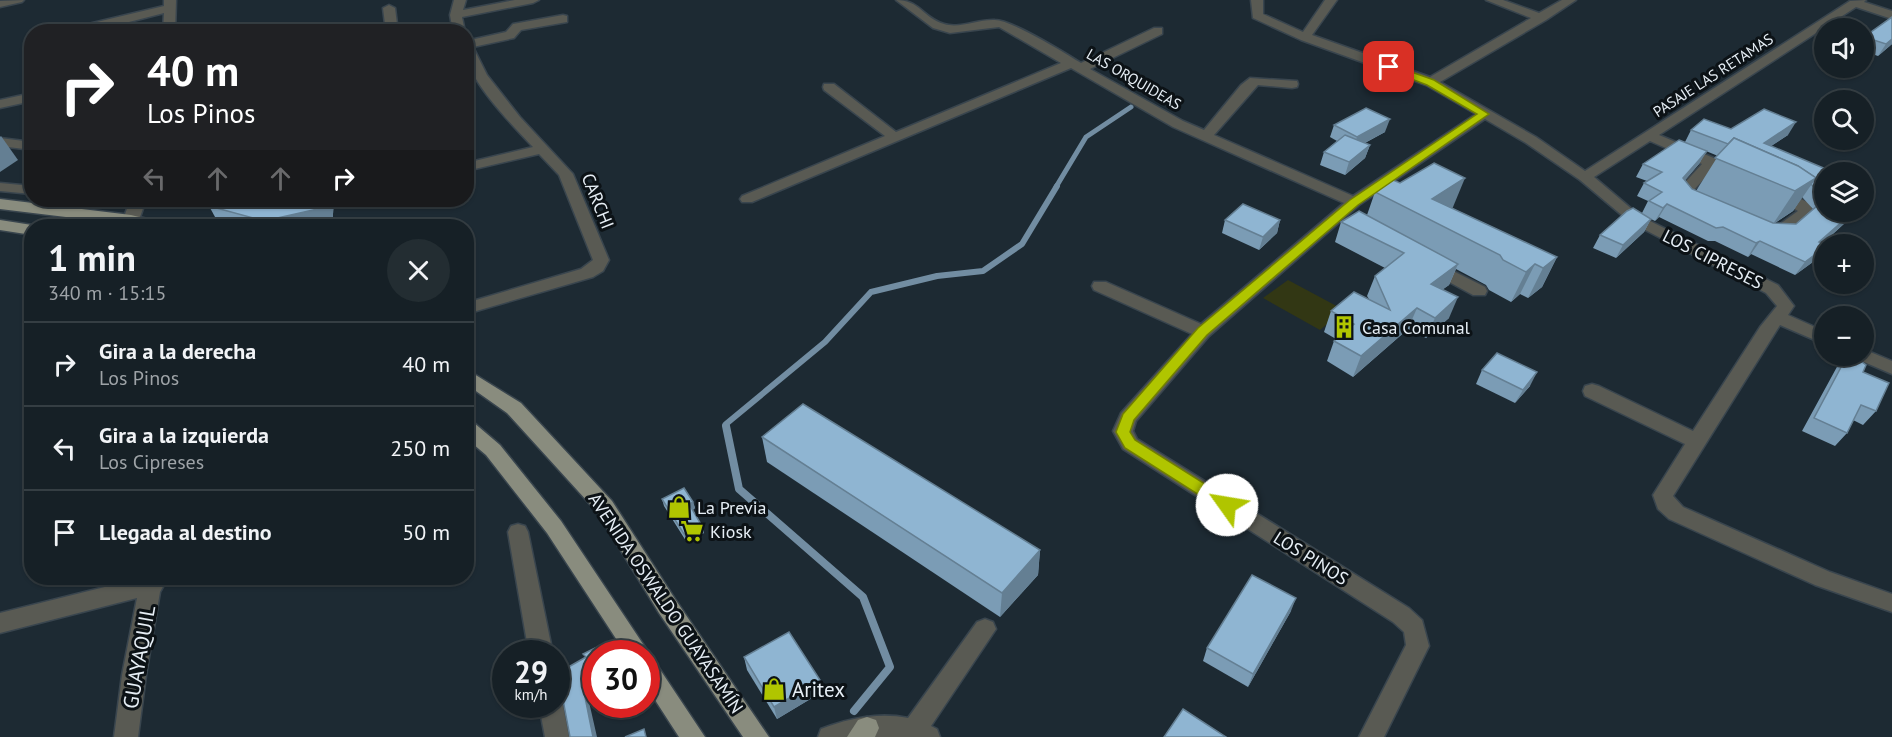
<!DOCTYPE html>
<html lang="es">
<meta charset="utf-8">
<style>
:root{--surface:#162026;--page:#232d32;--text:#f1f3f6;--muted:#9ea3a7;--line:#353e43}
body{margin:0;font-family:"PT Sans",sans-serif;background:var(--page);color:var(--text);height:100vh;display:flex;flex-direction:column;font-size:22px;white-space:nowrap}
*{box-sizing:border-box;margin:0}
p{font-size:20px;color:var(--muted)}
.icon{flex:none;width:33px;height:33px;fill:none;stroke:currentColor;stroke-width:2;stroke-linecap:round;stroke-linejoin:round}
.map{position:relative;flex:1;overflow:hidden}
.panel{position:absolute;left:24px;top:219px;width:450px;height:366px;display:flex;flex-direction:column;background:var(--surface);border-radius:24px;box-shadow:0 2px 4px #0004,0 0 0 2px var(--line)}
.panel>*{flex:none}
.top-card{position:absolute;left:24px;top:24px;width:450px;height:183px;border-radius:24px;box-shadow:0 2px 4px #0004,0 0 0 2px var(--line);background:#202124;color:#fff;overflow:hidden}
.controls{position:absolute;left:1814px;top:18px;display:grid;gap:12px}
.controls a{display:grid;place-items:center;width:60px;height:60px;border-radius:50%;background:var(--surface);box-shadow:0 2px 4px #0004,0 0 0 2px var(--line);font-size:30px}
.speed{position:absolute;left:492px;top:640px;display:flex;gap:12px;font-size:30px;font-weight:700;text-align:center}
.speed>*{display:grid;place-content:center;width:78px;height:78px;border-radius:50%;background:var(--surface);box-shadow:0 2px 4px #0004,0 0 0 2px var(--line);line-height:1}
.speed small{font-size:15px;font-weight:400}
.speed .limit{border:9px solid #d22;background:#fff;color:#111}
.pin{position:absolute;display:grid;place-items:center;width:51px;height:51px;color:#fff;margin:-26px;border-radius:12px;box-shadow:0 3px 9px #0006}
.me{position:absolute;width:66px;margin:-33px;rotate:302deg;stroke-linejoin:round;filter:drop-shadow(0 0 4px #0008)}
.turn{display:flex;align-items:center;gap:21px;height:126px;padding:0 24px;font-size:27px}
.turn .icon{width:78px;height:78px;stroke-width:2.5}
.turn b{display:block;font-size:42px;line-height:51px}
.lanes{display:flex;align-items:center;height:57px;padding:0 24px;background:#0003;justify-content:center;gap:30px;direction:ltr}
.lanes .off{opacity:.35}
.round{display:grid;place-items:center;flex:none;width:63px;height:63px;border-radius:32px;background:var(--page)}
.summary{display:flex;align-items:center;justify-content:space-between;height:102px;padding:0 24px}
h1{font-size:36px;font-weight:800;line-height:45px}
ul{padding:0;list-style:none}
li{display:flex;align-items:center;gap:18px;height:84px;padding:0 24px;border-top:2px solid var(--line)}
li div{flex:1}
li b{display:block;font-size:22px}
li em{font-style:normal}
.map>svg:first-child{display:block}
.green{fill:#323714}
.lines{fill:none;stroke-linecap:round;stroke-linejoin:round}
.stream-far2{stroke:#728da2;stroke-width:5}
.stream-far1{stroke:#728da2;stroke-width:6}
.stream{stroke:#728da2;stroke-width:8}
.minor-casing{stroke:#39454e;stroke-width:3}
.major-casing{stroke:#39454e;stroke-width:3}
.minor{fill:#595a53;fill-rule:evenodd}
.major{fill:#898c7e;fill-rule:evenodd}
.wall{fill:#7b9cb5;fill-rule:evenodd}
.shaded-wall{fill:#647f93}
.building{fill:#8fb5d2;stroke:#647f93;stroke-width:1.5}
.route{fill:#b0c500;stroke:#728000;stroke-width:1.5}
.labels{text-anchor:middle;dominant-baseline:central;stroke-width:6;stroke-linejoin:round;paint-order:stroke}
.far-street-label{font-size:15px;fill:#e6eef5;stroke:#0c1216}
.street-label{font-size:18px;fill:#e6eef5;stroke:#0c1216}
.poi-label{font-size:18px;fill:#e6eef5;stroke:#0c1216;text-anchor:start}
.near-street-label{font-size:21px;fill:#e6eef5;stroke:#0c1216}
.near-poi-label{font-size:21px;fill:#e6eef5;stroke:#0c1216;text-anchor:start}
</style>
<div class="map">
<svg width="1892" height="737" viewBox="0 0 1892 737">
<rect width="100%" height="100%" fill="#1d2a33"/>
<polygon class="green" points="1288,280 1344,310 1320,330 1263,298"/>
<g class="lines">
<polyline class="stream-far2" points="1056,187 1086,137 1131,107"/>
<polyline class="stream-far1" points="727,428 726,424 825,342 871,292 937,276 983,271 1022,244 1057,186"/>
<polyline class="stream" points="726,426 739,489 863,597 890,667 854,711"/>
<g class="minor-casing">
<g id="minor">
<polygon points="24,0 22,2 0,7 0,1"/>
<polygon points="164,0 176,0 175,32 163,32 164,13 90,32 80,32 78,29 80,26 164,6"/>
<polygon points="454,0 466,0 463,10 515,0 539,0 533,3 462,17 465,32 453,32 450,15"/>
<path d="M896,0C920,0 923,18 944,24C960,29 978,19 995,20C1011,20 1065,53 1081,63L1154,28H1162V34L1090,69L1183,121L1204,130L1241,85L1250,78L1297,81L1298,84L1297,87L1292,88L1258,85L1214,135L1353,196L1476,114L1426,85L1301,40L1253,18L1251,0H1263V14L1303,32L1325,0H1337L1312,35L1430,77L1531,18L1486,0H1503L1539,13L1562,0H1576L1546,20L1440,82L1536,137L1585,171L1850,1L1866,0L1864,2L1892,11V19L1856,7L1659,135L1716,159L1742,173L1735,177L1713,169L1692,192L1705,200L1702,203H1692L1678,194L1680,188L1702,164L1650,141L1594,177L1640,216L1778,285L1794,306L1788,315L1824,331V344L1780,325L1673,496L1683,507L1830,572L1892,594V612L1815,585L1669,519L1658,509L1653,495L1685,444L1585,396L1583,391L1585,386L1592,384L1599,386L1693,431L1760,327L1777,306L1766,293L1630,222L1580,180L1526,143L1485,119L1359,205L1209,336L1136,421L1133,431L1137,439L1409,608L1422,620L1429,646L1384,737H1359L1406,645L1404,632L1393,622L1123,449L1113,431L1121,413L1192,334L1094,290L1092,286L1094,282H1106L1201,324L1344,203L1173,127L1071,68L752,202H742L740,199L742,196L885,136L824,90L823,87L824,84H834L896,132L1061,63L999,27L950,33L933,28Z"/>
<polygon points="389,5 395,8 398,32 386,32 383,8"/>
<path d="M563,15L567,16V22L521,30L514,38L473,47L487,75L520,117L573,174L609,260L603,271L593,277L466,314V303L581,269L593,260L559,175L539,154L466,171V163L533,147C513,126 475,87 467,60C465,55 466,47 466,41L506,32L513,24Z"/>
<polygon points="32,93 32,101 0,108 0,100"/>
<polygon points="0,138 32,142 32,150 0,146"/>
<polygon points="0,183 32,186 32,194 0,191"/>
<polygon points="1777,187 1809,203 1814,212 1785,235 1765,234 1762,231 1765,228 1776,227 1798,211 1772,194 1770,191 1772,188"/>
<polygon points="130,200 146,200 139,220 139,226 124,226 123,220"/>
<polygon points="1433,261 1485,287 1487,291 1485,295 1473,295 1427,270 1425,266"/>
<polygon points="1863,349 1892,361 1892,374 1857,359 1854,356 1863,356"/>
<polygon points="518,524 525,526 528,532 553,654 529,654 508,532 511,526"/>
<polygon points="141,578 163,578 164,585 160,592 146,675 138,737 114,737 122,675 137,598 0,633 0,613"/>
<path d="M985,619L993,622L996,629L931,726L937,729L940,737H818L821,729C848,718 880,712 908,718L977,622Z"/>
<polygon points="556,696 563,705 569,737 545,737 539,705 556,705"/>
</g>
</g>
<g class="major-casing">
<g id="major">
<polygon points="0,199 131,215 164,223 167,226 140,226 0,209"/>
<polygon points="0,220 32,225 37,226 32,226 32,235 0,230"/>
<polygon points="466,369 521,403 612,501 675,599 769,737 743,737 659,613 598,513 507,413 466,384"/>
<polygon points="466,420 473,422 500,445 561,521 705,737 679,737 646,686 646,654 626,654 547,533 486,455 466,438"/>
<polygon points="867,717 876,720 879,728 875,737 847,737 858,720"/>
</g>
</g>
<use href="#minor" class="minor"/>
<use href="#major" class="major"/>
</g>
<g class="wall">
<polygon points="1864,37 1892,44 1878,56 1863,51"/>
<polygon points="1334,125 1385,132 1365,143 1370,145 1365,158 1345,175 1320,165 1324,152 1337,141 1330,137"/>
<path d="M1731,129L1788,135L1771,146L1824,172V212H1857L1822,244L1817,259L1795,275L1751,254L1748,257L1715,241H1708L1659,217L1655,221L1651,219L1644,232L1616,258L1593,248L1600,235L1642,213L1648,201L1637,196L1644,183L1647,181L1636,177L1643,164L1685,142L1691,130ZM1706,151L1718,156L1696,191L1692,189L1685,180L1699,164ZM1802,197L1813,209L1796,224L1775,223L1793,211Z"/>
<polygon points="1375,192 1453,207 1452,208 1557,257 1542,287 1528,298 1520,294 1511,302 1489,290 1486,285 1456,269 1449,285 1443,289 1449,318 1426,338 1408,329 1353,377 1327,361 1334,341 1336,339 1324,332 1331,311 1369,299 1367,296 1375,276 1385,268 1335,242 1341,222 1367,215"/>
<polygon points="334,201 332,226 220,226 209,206"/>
<polygon points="1225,220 1280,220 1277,233 1259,250 1222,233"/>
<polygon points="1845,356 1854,356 1863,372 1876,411 1863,425 1853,420 1847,433 1835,446 1802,431 1838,365"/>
<polygon points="1482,370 1530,386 1515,403 1476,384"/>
<polygon points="762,437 1040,550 1038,575 1000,617 767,462"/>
<polygon points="662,499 693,502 695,508 693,510 702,526 704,533 686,541 664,506"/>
<polygon points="1291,611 1248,687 1203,661 1207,648"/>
<polygon points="744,657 822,692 777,719 747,670"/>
</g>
<g class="shaded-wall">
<polygon points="1892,39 1892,44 1878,56 1886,44"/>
<polygon points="1390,119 1385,132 1353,149 1357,137"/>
<polygon points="1796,122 1788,135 1756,156 1764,143"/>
<polygon points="1,136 18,160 0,172 0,137"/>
<polygon points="1370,145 1365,158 1345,175 1349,162"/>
<polygon points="1707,151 1699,164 1676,191 1683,178"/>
<polygon points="1465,178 1453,207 1432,221 1432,199"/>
<polygon points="1816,178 1793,211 1773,224 1795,191"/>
<polygon points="323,200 333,200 334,201 332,226 267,226 264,221"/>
<polygon points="1667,204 1659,217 1655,221 1663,208"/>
<polygon points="1853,212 1857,212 1809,255 1819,242"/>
<polygon points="1651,219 1644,232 1616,258 1623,245"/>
<polygon points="1280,220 1277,233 1259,250 1263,237"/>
<polygon points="1760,241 1751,254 1748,257 1756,243"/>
<polygon points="1824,248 1824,250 1817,259 1795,275 1805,262"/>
<polygon points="1557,257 1542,287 1528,298 1543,268"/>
<polygon points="1458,264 1449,285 1423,304 1431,284"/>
<polygon points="1535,264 1520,294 1511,302 1526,272"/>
<polygon points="1458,297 1449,318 1426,338 1435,318"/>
<polygon points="1417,308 1408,329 1353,377 1361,356"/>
<polygon points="1537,372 1530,386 1515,403 1523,390"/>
<polygon points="693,502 695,508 691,510 689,504"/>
<polygon points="702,526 704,533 686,541 684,534"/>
<polygon points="1040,550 1038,575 1000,617 1002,593"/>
<polygon points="1296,598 1291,611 1248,687 1253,674"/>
<polygon points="596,672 596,687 587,693 597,737 593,737 582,682"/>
<polygon points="820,680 822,692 777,719 774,707"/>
</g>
<g class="building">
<polygon points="1892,17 1892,39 1886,44 1864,37"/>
<polygon points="1366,108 1390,119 1357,137 1334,125"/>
<polygon points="1764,109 1796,122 1764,143 1833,172 1824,172 1824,198 1811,184 1816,178 1798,166 1734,138 1728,144 1691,130 1704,119 1731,129"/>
<polygon points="1345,135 1370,145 1349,162 1324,152"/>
<polygon points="1734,138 1798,166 1816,178 1795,191 1715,158"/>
<polygon points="1679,140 1707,151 1683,178 1692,189 1773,223 1796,224 1824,200 1824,212 1853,212 1819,242 1824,244 1824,248 1805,262 1760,241 1756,243 1723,227 1716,228 1667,204 1663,208 1649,201 1662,192 1644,183 1662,172 1643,164"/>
<polygon points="1434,163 1465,178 1432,199 1557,257 1543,268 1535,264 1526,272 1503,260 1500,255 1375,192 1393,180 1400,183"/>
<polygon points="1863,185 1870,188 1863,194 1869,196 1863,202"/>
<polygon points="241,200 323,200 322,208 264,221 209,206"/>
<polygon points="1243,204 1280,220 1263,237 1225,220"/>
<polygon points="1633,208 1651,219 1623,245 1600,235 1627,211"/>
<polygon points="1359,211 1458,264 1431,284 1458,297 1435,318 1417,308 1361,356 1334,341 1354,324 1331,311 1354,292 1390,310 1375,276 1404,253 1341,222"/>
<polygon points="1497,353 1537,372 1523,390 1482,370"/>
<polygon points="1847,356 1854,356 1866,365 1863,372 1889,383 1876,411 1861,405 1847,433 1814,418"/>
<polygon points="803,404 1040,550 1002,593 762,437"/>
<polygon points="684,488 693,502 689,504 702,526 684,534 662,499"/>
<polygon points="1252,575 1296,598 1253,674 1207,648"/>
<polygon points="789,632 820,680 774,707 744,657"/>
<polygon points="601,645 604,654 596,654 596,672 582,682 593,737 570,737 558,673 586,657 583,654"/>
<polygon points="1183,709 1226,737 1164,737"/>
<polygon points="644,729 646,737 625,737"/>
</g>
<polygon class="route" points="1389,64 1434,80 1489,114 1358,205 1207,335 1134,420 1130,432 1135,440 1232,501 1234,505 1232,509 1221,509 1125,448 1116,432 1123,414 1198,328 1350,200 1477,114 1427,85 1385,69 1384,67"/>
<defs>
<g id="building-bare" transform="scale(1.8)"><path d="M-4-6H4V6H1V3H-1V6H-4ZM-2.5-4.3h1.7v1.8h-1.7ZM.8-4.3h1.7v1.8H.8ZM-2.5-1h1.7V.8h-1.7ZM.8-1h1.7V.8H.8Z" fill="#b0c500" stroke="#0c1216" stroke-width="2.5" paint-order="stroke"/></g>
<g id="shop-bare" transform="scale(1.8)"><path d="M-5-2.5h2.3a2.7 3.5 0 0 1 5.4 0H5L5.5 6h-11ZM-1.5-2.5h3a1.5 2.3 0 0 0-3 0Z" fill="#b0c500" stroke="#0c1216" stroke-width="2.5" paint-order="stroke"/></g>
<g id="supermarket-bare" transform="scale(1.8)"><path d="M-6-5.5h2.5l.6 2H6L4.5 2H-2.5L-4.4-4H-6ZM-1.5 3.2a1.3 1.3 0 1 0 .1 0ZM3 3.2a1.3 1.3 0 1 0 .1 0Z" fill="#b0c500" stroke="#0c1216" stroke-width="2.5" paint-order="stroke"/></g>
</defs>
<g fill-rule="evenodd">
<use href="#building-bare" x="1344" y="327"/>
<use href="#shop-bare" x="679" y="507"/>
<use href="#supermarket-bare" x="692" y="531"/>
<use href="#shop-bare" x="774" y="689"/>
</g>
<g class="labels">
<g class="far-street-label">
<text transform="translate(1713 75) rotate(-33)">PASAJE LAS RETAMAS</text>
<text transform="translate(1134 79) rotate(30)">LAS ORQUIDEAS</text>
</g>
<g class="street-label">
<text transform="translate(598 201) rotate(68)">CARCHI</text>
<text transform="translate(1713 259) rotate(27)">LOS CIPRESES</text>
<text transform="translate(1311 558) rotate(32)">LOS PINOS</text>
<text transform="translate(666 603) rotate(56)">AVENIDA OSWALDO GUAYASAMÍN</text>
</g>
<g class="poi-label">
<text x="1362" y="327">Casa Comunal</text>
<text x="697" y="507">La Previa</text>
<text x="710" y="531">Kiosk</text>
</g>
<g class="near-street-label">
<text transform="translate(139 657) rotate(-80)">GUAYAQUIL</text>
</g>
<g class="near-poi-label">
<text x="792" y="689">Aritex</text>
</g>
</g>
</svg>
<div class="controls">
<a><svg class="icon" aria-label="sound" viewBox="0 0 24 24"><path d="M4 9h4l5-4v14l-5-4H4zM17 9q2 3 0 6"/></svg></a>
<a><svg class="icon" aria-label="search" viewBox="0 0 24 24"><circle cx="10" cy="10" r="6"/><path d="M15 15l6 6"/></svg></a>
<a><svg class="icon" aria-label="layers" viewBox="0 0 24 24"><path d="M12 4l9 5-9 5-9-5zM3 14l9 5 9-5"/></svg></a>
<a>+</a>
<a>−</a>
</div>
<div class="speed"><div>29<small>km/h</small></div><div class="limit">30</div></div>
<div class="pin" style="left:1389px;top:67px;background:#d93025"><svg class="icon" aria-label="arrive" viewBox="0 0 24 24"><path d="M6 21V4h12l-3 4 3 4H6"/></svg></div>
<svg class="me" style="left:1227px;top:505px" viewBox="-20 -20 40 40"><circle r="19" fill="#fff"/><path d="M0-13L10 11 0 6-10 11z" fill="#b0c500"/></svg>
<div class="top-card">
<div class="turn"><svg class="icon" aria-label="right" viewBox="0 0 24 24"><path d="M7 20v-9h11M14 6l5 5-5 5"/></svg><div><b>40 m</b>Los Pinos</div></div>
<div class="lanes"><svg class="icon off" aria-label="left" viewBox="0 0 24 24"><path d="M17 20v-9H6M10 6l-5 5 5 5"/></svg><svg class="icon off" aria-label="ahead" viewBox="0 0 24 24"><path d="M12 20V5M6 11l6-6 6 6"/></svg><svg class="icon off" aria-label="ahead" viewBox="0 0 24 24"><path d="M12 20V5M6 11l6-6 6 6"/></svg><svg class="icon" aria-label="right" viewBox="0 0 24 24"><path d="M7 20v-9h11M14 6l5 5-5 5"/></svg></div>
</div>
<section class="panel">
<div class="summary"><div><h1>1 min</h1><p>340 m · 15:15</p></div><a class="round"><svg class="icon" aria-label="close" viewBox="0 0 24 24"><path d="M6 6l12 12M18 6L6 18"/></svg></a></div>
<ul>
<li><svg class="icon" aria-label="right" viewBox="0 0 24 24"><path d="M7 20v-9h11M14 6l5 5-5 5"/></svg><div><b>Gira a la derecha</b><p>Los Pinos</p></div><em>40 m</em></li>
<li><svg class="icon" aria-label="left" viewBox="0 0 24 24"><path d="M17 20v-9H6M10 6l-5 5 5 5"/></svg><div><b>Gira a la izquierda</b><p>Los Cipreses</p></div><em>250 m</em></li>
<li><svg class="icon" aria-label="arrive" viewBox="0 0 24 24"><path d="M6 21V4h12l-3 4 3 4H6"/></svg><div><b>Llegada al destino</b></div><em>50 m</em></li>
</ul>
</section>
</div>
